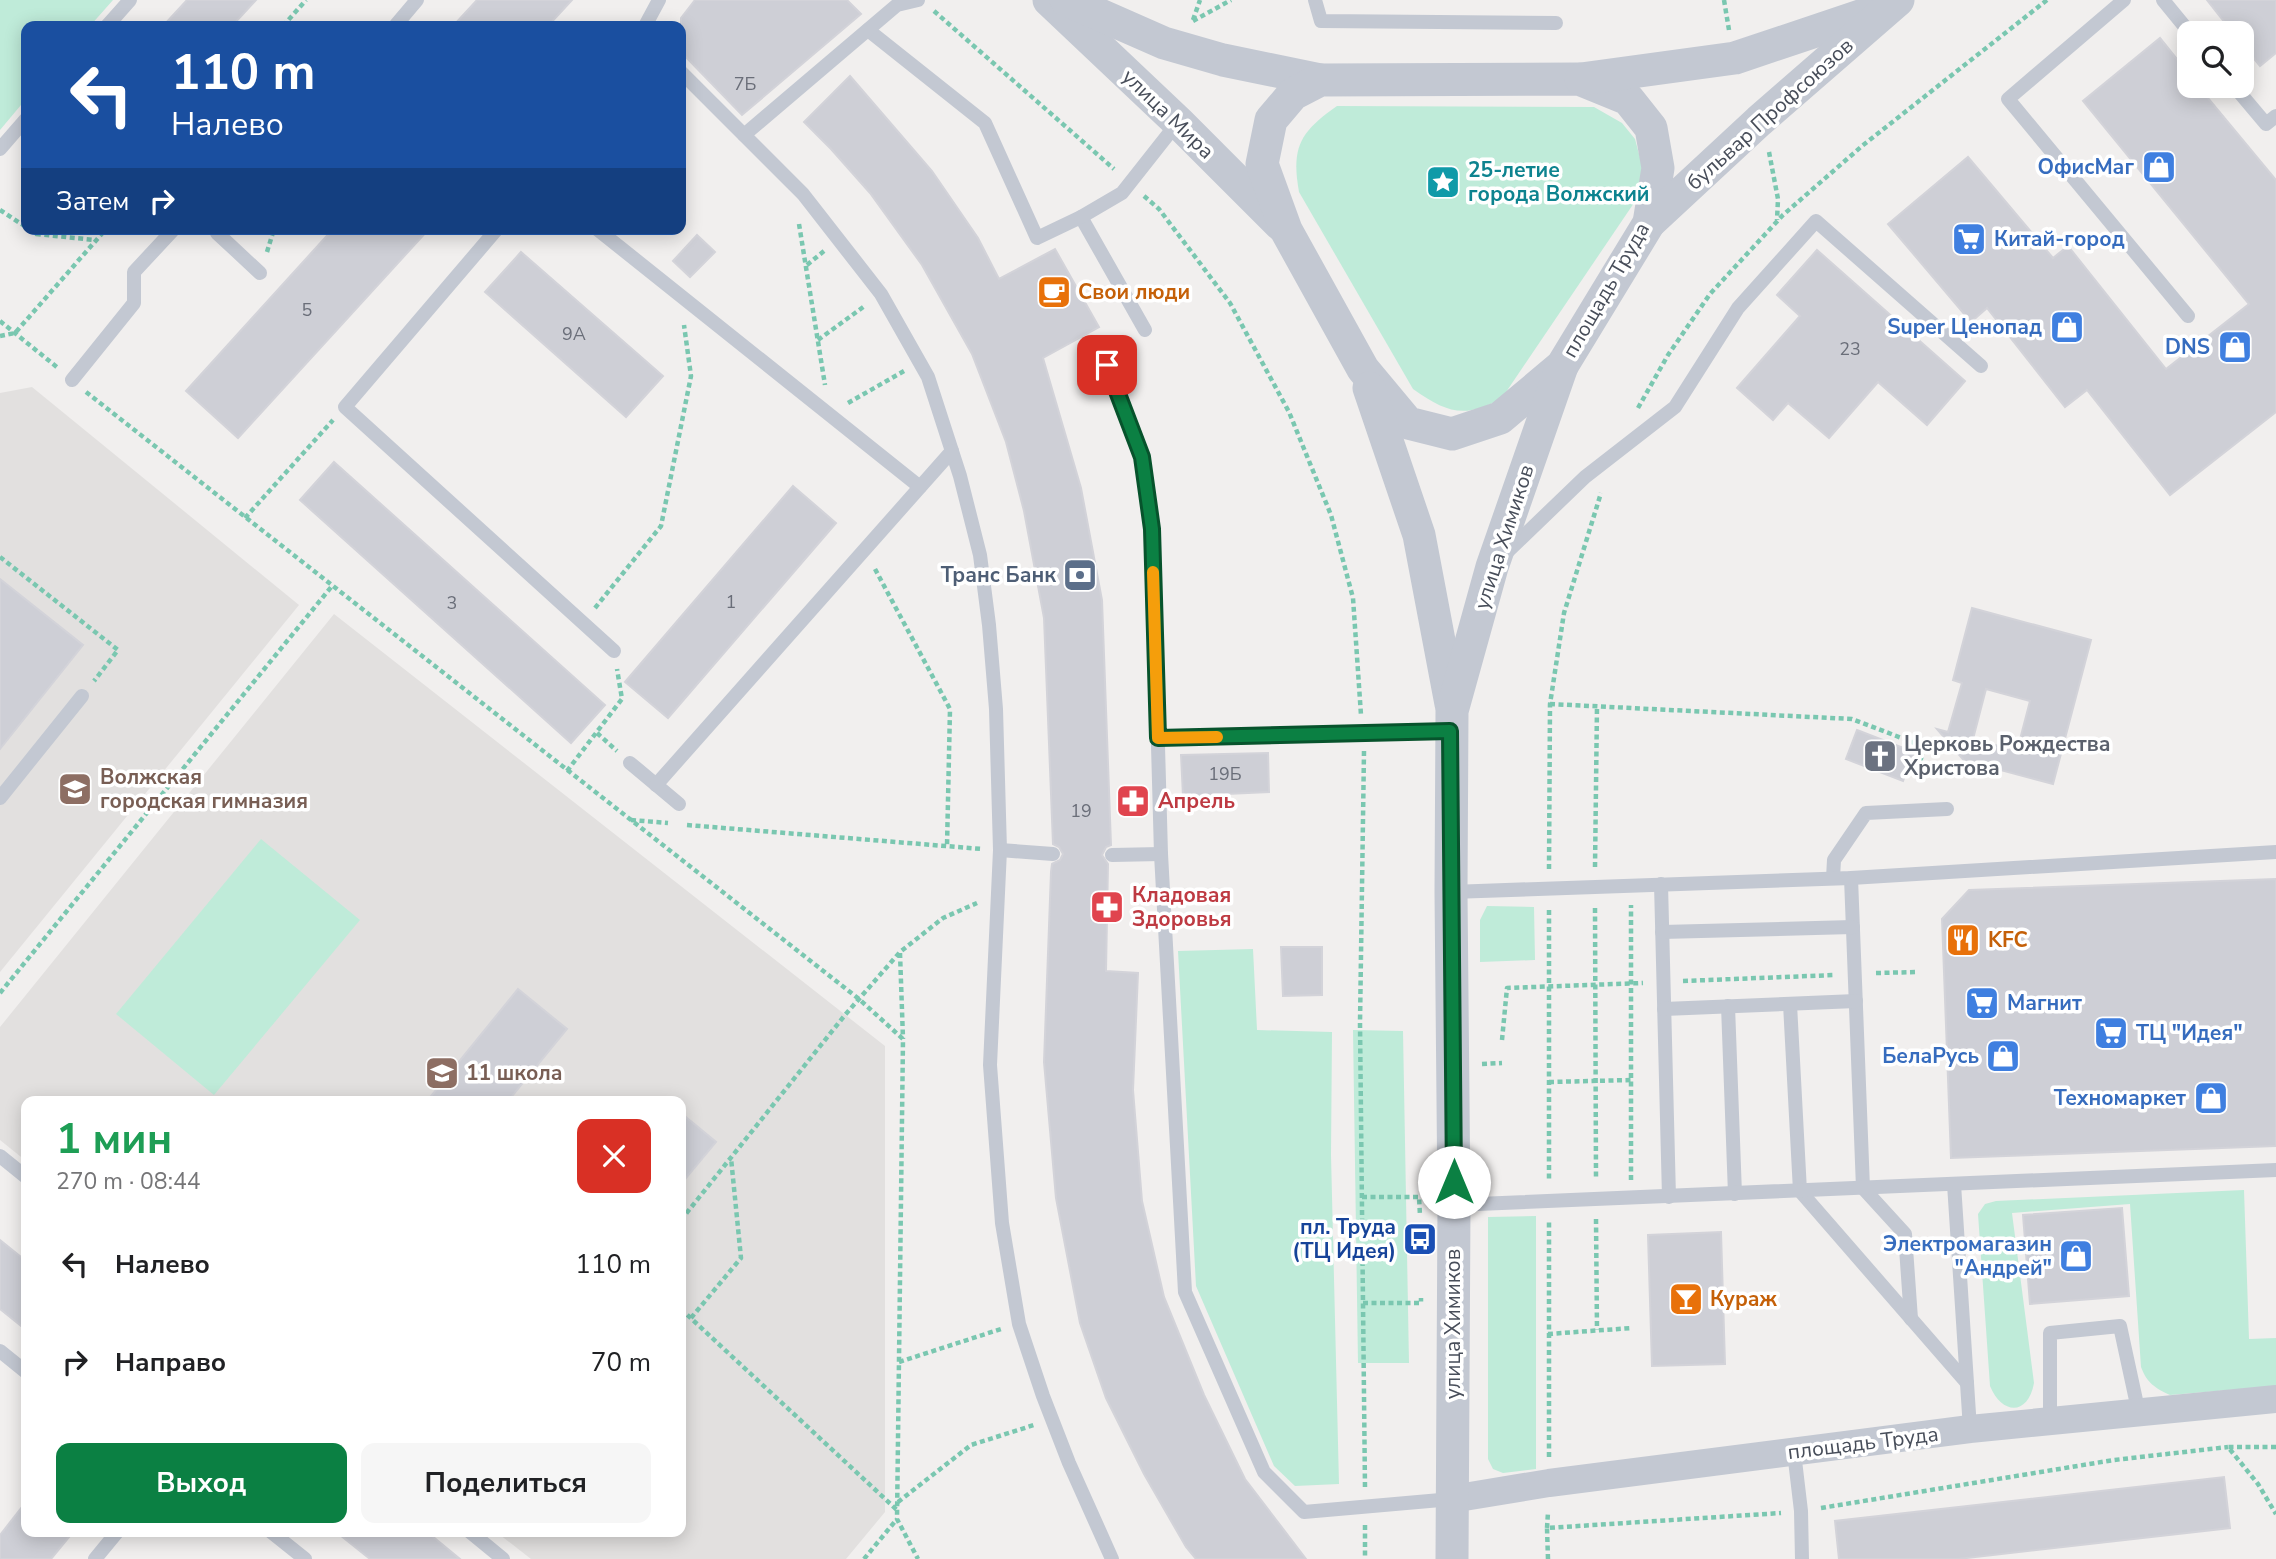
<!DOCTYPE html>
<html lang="ru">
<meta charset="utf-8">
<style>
:root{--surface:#fff;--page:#f6f6f6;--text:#202124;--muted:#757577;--accent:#0b8043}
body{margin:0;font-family:"Nunito Sans",sans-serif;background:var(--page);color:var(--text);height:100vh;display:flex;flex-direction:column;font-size:26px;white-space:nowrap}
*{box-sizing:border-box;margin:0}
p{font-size:23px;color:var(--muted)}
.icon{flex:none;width:38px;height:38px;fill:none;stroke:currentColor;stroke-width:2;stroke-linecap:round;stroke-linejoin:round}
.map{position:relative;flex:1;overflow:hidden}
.sheet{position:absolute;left:21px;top:1096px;width:665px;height:441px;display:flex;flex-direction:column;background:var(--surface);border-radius:14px;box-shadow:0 4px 18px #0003}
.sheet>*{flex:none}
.hud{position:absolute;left:21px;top:21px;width:665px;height:214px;border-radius:14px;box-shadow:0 4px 18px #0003;background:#1a4fa0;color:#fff;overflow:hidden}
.buttons{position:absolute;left:2177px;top:21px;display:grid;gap:14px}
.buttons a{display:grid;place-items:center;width:77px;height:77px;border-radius:14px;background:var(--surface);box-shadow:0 4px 18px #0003;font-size:35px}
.pin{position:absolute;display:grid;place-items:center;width:60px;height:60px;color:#fff;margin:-30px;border-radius:14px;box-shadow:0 4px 10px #0006}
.me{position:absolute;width:77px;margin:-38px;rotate:0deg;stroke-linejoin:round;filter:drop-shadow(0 0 5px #0008)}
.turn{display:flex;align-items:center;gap:24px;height:147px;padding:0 35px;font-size:32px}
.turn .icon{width:91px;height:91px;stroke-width:2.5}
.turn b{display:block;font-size:49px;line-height:60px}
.then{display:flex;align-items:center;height:66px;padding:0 35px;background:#0003;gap:14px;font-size:26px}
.round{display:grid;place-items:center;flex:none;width:74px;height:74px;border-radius:14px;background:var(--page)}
.summary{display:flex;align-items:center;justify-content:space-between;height:119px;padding:0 35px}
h1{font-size:42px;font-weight:700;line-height:52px;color:#1e9e55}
.cta{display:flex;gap:14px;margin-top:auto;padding:14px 35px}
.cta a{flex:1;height:80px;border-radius:14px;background:var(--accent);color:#fff;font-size:28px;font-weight:700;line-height:80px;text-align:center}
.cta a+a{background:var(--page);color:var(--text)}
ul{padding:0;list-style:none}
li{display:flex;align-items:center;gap:21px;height:98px;padding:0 35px}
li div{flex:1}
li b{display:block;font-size:26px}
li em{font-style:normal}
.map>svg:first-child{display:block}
.education{fill:#e2e0df}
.green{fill:#bfebd9}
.building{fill:#cecfd6;stroke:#d3d3d9;stroke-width:2;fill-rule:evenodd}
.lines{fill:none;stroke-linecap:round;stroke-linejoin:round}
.path{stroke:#7ac7b0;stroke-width:4.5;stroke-dasharray:5 3.5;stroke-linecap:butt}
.service{stroke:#c3c8d2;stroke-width:14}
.minor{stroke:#c3c8d2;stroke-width:28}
.tertiary{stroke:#c3c8d2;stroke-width:33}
.route-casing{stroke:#07532c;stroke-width:18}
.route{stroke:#0b8043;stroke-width:12}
.slow{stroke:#f59e0b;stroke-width:12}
.labels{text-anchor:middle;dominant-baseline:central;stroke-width:7;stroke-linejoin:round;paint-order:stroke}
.number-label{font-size:18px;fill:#6a6e79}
.street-label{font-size:21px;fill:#484e5a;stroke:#fff}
.shop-label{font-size:21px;font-weight:bold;fill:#366cbe;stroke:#fff;text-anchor:end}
.culture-label{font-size:21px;font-weight:bold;fill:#0d838f;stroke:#fff;text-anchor:start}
.food-label{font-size:21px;font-weight:bold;fill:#c56008;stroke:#fff;text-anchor:start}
.service-label{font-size:21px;font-weight:bold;fill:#4e5e75;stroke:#fff;text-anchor:end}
.worship-label{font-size:21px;font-weight:bold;fill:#5b616d;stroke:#fff;text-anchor:start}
.education-label{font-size:21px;font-weight:bold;fill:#785e54;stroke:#fff;text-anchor:start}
.health-label{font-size:21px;font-weight:bold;fill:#be3a42;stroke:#fff;text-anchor:start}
.transit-label{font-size:21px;font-weight:bold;fill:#164399;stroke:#fff;text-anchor:end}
</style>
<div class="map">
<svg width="2276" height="1559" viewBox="0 0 2276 1559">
<rect width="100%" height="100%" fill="#f1efee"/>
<g class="education">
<polygon points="32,387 299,605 0,972 0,393"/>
<polygon points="334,614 885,1046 885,1512 846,1559 531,1559 495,1531 681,1531 681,1101 26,1101 26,1161 0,1140 0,1027"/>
</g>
<g class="green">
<polygon points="0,0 113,0 90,26 26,26 26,99 0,130"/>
<path d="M1337,106L1594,107L1622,123L1635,139L1643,169L1636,200L1502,398C1465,419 1447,413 1413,389L1299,192C1291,147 1300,132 1337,106Z"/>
<polygon points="261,839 360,920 214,1095 116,1014"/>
<polygon points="1487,906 1534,907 1535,960 1480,962 1480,920"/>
<polygon points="1253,949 1257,1030 1332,1032 1331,1155 1339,1484 1295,1486 1274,1466 1196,1286 1178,951"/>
<polygon points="1353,1030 1403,1031 1409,1363 1358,1363"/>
<path d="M2244,1190L2249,1339L2276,1338V1386L2170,1395C2155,1388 2147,1383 2141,1367L2130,1204L2012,1213L2034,1383C2028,1416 2002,1415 1990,1386L1978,1214L1985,1204L1996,1201Z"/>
<polygon points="1536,1216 1536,1469 1503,1473 1493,1469 1488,1459 1488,1217"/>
</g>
<g class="building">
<polygon points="187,0 256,0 232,26 163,26"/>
<polygon points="477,0 572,0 548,26 453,26"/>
<polygon points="695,0 847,0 861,14 742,115 681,52 681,18"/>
<polygon points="2207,0 2276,0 2276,53 2260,66 2242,44 2242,33 2233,33"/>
<polygon points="2160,38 2189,74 2189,86 2198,86 2276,180 2276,412 2170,495 2087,390 2065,407 1987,308 1971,322 1888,224 1968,157 2053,258 2068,246 2166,369 2249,304 2083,101"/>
<polygon points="850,76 932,171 978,238 999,279 1055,249 1099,327 1043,358 1081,488 1102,600 1111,845 1106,847 1102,855 1108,864 1106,971 1138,973 1133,1090 1142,1201 1164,1297 1204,1395 1245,1479 1306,1559 1196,1559 1186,1547 1144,1474 1106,1398 1080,1323 1056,1198 1044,1062 1051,872 1052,864 1060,860 1063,854 1059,847 1053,844 1044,618 1024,511 1006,442 972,354 922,265 870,193 831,149 804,122"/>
<polygon points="333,229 429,229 238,438 186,391"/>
<polygon points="697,235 715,252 690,277 673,261"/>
<polygon points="1817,250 1965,381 1927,425 1878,382 1829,438 1788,403 1773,420 1737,388 1800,316 1777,295"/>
<polygon points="521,252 663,376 626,417 485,292"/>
<polygon points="334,462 605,705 571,743 300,500"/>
<polygon points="793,486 836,523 668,718 625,682"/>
<polygon points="0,579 83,645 0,749"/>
<path d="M1972,608L2091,640L2053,784L1967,761V764L1937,729L1948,732L1962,683L1953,680ZM1986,689L2030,701L2017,751L1973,739Z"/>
<polygon points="1857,730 1914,752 1903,781 1846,759"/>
<polygon points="1268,753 1269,792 1183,796 1181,755"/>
<polygon points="2276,879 2276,1146 1951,1158 1942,919 1969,890"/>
<polygon points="1281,947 1322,947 1322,995 1283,996"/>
<polygon points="518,989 567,1029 508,1101 427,1101"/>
<polygon points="681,1113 716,1142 681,1184"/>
<polygon points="2122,1208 2129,1296 2030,1304 2023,1215"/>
<polygon points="1721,1232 1725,1364 1652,1366 1648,1235"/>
<polygon points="0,1240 26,1261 26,1330 0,1309"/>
<polygon points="2224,1477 2230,1528 1958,1559 1839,1559 1835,1521"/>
<polygon points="26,1502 26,1531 74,1531 51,1559 0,1559 0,1535"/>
<polygon points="335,1531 426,1531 460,1559 370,1559"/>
</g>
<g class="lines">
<g class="path">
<polyline points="1724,0 1729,30"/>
<polyline points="934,11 1114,169"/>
<polyline points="1193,20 1200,0"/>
<polyline points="1193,21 1231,0"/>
<polyline points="283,26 306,0"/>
<polyline points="1769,152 1778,199 1777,220"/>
<polyline points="1144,196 1159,209 1230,303 1289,412 1331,515 1353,598 1361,715"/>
<polyline points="0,210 26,227"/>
<polyline points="799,224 825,385"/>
<polyline points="29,229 36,234 95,240"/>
<polyline points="267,252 274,229"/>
<polyline points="807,265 824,251"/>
<polyline points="0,321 58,368"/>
<polyline points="0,336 15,333 106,229"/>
<polyline points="818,340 866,305"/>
<polyline points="86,392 859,999 903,1039 897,1519 918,1559"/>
<polyline points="848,403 904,371"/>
<polyline points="1638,408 1668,355 1710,294 1783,215 1862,146 2047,0"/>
<polyline points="245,518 333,420"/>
<polyline points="0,557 118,650 94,681"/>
<polyline points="875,569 950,709 947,846"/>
<polyline points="595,608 661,526 691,376 684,325"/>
<polyline points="1550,704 1852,719 1925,747 1917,770 1909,767"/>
<polyline points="597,733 617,751"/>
<polyline points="1364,751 1360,1023 1365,1488"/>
<polyline points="567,771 622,699 617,669"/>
<polyline points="631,820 668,823"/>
<polyline points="687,825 982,849"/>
<polyline points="1595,867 1597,706"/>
<polyline points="1549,869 1550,704 1564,613 1601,493"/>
<polyline points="1595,908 1596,1179"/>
<polyline points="1549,910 1549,1181"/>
<polyline points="900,953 903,1039"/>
<polyline points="1876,973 1917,972"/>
<polyline points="1683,981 1835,975"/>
<polyline points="0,993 332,586"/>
<polyline points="1502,1040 1507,988 1643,983"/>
<polyline points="1482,1064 1502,1063"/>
<polyline points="1549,1082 1631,1080"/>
<polyline points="1631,1180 1631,905"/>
<polyline points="1362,1197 1419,1197 1420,1216"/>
<polyline points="1596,1219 1597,1330"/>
<polyline points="681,1220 845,1015 900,952 943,918 977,903"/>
<polyline points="1363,1303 1421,1303 1421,1298"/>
<polyline points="681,1309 897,1510"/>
<polyline points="691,1318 741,1258 731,1158"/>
<polyline points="1548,1334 1632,1328"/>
<polyline points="899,1362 1001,1329"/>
<polyline points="2276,1447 2228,1447 2258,1484 2276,1514"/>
<polyline points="1549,1457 1549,1221"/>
<polyline points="898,1502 971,1445 1034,1425"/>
<polyline points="1821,1508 2114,1460 2228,1447"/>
<polyline points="1365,1525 1365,1559"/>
<polyline points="1547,1528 1548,1512"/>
<polyline points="864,1559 897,1519"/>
<polyline points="1548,1559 1547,1528 1781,1513"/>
</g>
<g class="service">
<polyline points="1315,0 1321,21 1556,23"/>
<polyline points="2124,0 2008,99 2188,316"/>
<polyline points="2163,0 2190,33"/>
<polyline points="107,26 130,0"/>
<polyline points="395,26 417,0"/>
<polyline points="645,26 659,0"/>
<polyline points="868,30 985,123 1037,238 1081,217 1145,330"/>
<polyline points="681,72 803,194 881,294 928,377 960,476 980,555 989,625 996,709 1000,850 990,1065 1002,1223 1019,1324 1043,1396 1069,1463 1112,1559"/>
<polyline points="2234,86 2266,124 2276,116"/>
<polyline points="744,135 897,5 918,0"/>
<polyline points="0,149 26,119"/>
<polyline points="1081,217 1122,193 1178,122"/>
<polyline points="497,229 345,407 614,651"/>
<polyline points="597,229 920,487"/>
<polyline points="217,233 260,273"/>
<polyline points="1098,342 1142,457 1152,529 1161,854 1185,1292 1264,1472 1304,1512 1452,1499"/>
<polyline points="72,380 134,303 134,272 174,229"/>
<polyline points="1505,554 1585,477 1675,407 1738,308 1816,221 1981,366"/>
<polyline points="1158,738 1450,731"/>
<polyline points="630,763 679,804"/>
<polyline points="656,785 952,451"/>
<polyline points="0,798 82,696"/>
<polyline points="1000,850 1053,854"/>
<polyline points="1112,855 1161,854"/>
<polyline points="1833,878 1834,860 1866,813 1947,809"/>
<polyline points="1851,878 1863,1188 1905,1234 1911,1319"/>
<polyline points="1661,884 1669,1197"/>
<polyline points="1451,892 1851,878 2276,852"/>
<polyline points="1662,932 1853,927"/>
<polyline points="1790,1004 1800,1191 1967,1383"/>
<polyline points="1728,1006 1735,1194"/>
<polyline points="1664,1009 1856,1001"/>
<polyline points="0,1156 26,1177"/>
<polyline points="1954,1184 1970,1429"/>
<polyline points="1454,1205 2276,1170"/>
<polyline points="0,1351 26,1372"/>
<polyline points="2050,1422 2050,1333 2120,1326 2139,1414"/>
<polyline points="1794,1452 1801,1511 1802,1559"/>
<polyline points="270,1531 305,1559"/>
<polyline points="469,1531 503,1559"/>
<polyline points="95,1559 118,1531"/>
</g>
<polyline class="minor" points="1452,1499 1549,1483 1970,1429 2276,1399"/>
<g class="tertiary">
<polyline points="1049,0 1178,122 1280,224"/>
<polyline points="1066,0 1164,43 1223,60 1320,80"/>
<polygon points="1579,79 1628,99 1651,128 1658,168 1649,223 1562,366 1500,418 1452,434 1408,423 1363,369 1286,230 1262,164 1271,120 1293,94 1320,80"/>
<polyline points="1581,79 1735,58 1875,11"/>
<polyline points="1649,223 1759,121 1898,0"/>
<polyline points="1369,388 1419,535 1451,704"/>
<polyline points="1452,1559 1454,1205 1451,892 1452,711 1492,567 1562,366"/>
</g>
</g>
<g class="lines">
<g class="route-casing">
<polyline id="route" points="1107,365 1142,457 1152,529 1158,738 1450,731 1454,1182"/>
</g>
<use href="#route" class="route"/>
<polyline class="slow" points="1153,572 1158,738 1217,737"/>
</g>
<defs>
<g id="shop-square" transform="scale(1.75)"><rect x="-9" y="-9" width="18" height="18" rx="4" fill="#3f7fe0" stroke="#fff"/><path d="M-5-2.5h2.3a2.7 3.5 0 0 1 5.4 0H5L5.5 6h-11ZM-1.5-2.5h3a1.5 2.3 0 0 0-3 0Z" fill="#fff"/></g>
<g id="sight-square" transform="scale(1.75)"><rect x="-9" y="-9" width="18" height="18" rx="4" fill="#0f9aa8" stroke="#fff"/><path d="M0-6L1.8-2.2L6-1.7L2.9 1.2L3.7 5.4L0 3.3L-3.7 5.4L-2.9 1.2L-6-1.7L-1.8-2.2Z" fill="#fff"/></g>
<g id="supermarket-square" transform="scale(1.75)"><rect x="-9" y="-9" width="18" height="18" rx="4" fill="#3f7fe0" stroke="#fff"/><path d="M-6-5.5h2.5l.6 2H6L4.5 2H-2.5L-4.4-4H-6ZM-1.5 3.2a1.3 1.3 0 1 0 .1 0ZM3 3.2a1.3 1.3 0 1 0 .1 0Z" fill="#fff"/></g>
<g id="cafe-square" transform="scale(1.75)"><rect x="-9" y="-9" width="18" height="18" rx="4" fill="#e8710a" stroke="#fff"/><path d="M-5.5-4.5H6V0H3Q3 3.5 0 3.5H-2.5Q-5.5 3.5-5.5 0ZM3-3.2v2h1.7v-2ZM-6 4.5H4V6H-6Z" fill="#fff"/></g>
<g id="bank-square" transform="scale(1.75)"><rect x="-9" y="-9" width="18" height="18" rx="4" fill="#5c6f8a" stroke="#fff"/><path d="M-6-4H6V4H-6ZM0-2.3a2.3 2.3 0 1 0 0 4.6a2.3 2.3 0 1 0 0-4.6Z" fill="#fff"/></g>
<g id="church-square" transform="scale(1.75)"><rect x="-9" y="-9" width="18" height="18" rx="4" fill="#6b7280" stroke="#fff"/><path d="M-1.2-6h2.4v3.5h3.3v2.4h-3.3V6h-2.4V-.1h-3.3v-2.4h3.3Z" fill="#fff"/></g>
<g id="school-square" transform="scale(1.75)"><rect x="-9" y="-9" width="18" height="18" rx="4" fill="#8d6e63" stroke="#fff"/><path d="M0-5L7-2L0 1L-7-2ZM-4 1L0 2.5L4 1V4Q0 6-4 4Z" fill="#fff"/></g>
<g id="pharmacy-square" transform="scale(1.75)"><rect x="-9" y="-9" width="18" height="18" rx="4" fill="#e0444e" stroke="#fff"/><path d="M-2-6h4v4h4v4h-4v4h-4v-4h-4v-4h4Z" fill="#fff"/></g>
<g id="restaurant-square" transform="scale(1.75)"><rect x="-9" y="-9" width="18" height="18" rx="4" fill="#e8710a" stroke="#fff"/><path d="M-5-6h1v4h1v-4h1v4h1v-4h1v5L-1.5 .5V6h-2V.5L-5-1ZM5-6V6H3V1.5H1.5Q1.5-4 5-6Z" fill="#fff"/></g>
<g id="bus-square" transform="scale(1.75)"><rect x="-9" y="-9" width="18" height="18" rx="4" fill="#1a4fb4" stroke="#fff"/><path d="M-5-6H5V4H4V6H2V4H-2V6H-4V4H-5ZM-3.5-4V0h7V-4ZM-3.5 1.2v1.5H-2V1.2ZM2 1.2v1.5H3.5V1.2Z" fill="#fff"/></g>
<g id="bar-square" transform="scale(1.75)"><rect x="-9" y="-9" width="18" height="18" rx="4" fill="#e8710a" stroke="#fff"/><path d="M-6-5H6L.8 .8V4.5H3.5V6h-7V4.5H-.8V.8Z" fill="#fff"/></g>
</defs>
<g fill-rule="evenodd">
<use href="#shop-square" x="2159" y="167"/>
<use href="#sight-square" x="1443" y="182"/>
<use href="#supermarket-square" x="1969" y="239"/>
<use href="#cafe-square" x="1054" y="292"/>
<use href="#shop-square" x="2067" y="327"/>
<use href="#shop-square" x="2235" y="347"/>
<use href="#bank-square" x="1080" y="575"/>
<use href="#church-square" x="1880" y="756"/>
<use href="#school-square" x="75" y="789"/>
<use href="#pharmacy-square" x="1133" y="801"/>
<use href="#pharmacy-square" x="1107" y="907"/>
<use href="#restaurant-square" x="1963" y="940"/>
<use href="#supermarket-square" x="1982" y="1003"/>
<use href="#supermarket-square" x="2111" y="1033"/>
<use href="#shop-square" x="2003" y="1056"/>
<use href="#school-square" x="442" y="1073"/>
<use href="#shop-square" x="2211" y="1098"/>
<use href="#bus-square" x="1420" y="1239"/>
<use href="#shop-square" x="2076" y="1256"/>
<use href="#bar-square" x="1686" y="1299"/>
</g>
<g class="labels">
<g class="number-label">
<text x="745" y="84">7Б</text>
<text x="307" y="310">5</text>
<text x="574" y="334">9А</text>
<text x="1850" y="349">23</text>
<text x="731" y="602">1</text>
<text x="452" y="603">3</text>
<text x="1225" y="774">19Б</text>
<text x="1081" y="811">19</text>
</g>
<g class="street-label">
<text transform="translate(1168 114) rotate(44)">улица Мира</text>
<text transform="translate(1770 114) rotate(-42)">бульвар Профсоюзов</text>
<text transform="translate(1606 290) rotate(-60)">площадь Труда</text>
<text transform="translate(1504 537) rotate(-72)">улица Химиков</text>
<text transform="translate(1453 1324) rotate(-90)">улица Химиков</text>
<text transform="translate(1863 1443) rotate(-7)">площадь Труда</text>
</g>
<g class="shop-label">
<text x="2134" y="167">ОфисМаг</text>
<text x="1994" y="239" text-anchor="start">Китай-город</text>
<text x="2042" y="327">Super Ценопад</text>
<text x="2210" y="347">DNS</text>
<text x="2007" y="1003" text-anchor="start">Магнит</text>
<text x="2136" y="1033" text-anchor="start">ТЦ "Идея"</text>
<text x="1979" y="1056">БелаРусь</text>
<text x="2186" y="1098">Техномаркет</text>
<text x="2052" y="1244">Электромагазин<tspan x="2052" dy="24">"Андрей"</tspan></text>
</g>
<g class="culture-label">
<text x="1468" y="170">25-летие<tspan x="1468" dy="24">города Волжский</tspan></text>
</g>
<g class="food-label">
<text x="1078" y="292">Свои люди</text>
<text x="1988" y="940">KFC</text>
<text x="1710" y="1299">Кураж</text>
</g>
<g class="service-label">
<text x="1056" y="575">Транс Банк</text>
</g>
<g class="worship-label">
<text x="1904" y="744">Церковь Рождества<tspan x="1904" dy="24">Христова</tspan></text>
</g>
<g class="education-label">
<text x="100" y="777">Волжская<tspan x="100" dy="24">городская гимназия</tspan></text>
<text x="466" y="1073">11 школа</text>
</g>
<g class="health-label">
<text x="1158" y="801">Апрель</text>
<text x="1132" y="895">Кладовая<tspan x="1132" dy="24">Здоровья</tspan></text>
</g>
<g class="transit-label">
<text x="1396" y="1227">пл. Труда<tspan x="1396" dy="24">(ТЦ Идея)</tspan></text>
</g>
</g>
</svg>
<div class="buttons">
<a><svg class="icon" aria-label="search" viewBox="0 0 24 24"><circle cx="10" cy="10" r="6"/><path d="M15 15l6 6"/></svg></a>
</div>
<div class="pin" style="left:1107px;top:365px;background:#d93025"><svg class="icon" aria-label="arrive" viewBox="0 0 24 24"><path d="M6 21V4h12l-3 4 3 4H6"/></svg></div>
<svg class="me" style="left:1454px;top:1182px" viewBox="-20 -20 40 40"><circle r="19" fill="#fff"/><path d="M0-13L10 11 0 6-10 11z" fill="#0b8043"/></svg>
<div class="hud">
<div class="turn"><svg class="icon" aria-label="left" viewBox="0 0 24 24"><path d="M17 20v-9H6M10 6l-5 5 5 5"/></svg><div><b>110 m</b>Налево</div></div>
<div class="then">Затем<svg class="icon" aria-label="right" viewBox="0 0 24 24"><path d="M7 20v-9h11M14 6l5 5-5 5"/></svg></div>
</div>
<section class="sheet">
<div class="summary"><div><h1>1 мин</h1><p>270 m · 08:44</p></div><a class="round" style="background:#d93025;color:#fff"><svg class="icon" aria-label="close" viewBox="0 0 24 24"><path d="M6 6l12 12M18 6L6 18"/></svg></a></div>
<ul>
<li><svg class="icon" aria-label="left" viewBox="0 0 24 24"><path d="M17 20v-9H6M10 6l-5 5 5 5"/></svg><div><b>Налево</b></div><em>110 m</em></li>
<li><svg class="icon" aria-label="right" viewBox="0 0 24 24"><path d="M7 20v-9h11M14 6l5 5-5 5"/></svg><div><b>Направо</b></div><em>70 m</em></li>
</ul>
<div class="cta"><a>Выход</a><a>Поделиться</a></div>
</section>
</div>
